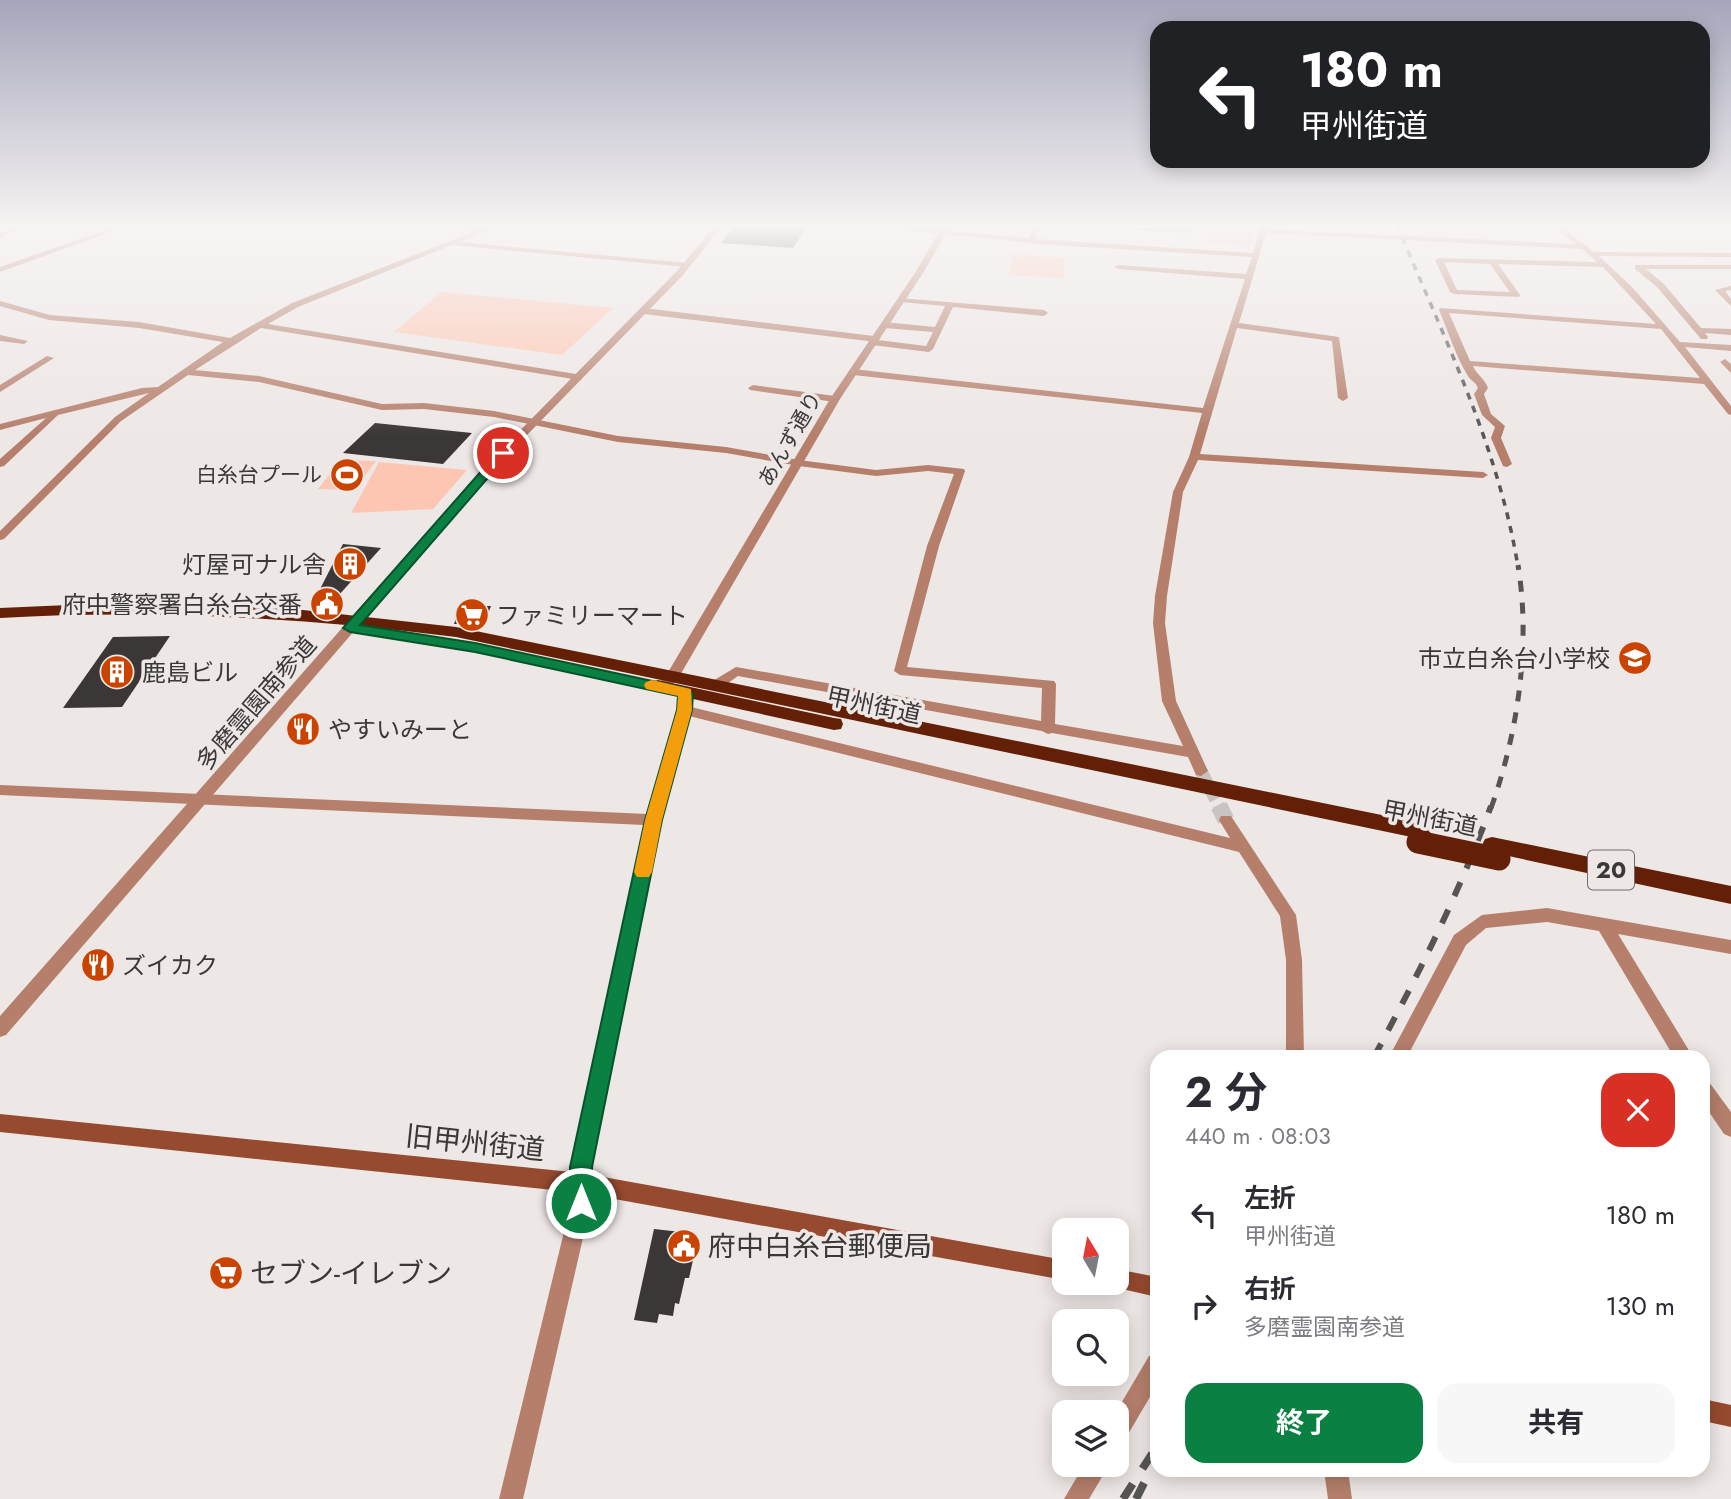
<!DOCTYPE html>
<html lang="ja">
<meta charset="utf-8">
<style>
:root{--surface:#fff;--page:#f7f7f7;--text:#2b2b33;--muted:#7c7c81;--accent:#0b8043}
body{margin:0;font-family:Jost,"Noto Sans JP",sans-serif;background:var(--page);color:var(--text);height:100vh;display:flex;flex-direction:column;font-size:26px;white-space:nowrap}
*{box-sizing:border-box;margin:0}
p{font-size:23px;color:var(--muted)}
.icon{flex:none;width:38px;height:38px;fill:none;stroke:currentColor;stroke-width:2;stroke-linecap:round;stroke-linejoin:round}
.map{position:relative;flex:1;overflow:hidden}
.panel{position:absolute;left:1150px;top:1050px;width:560px;height:427px;display:flex;flex-direction:column;background:var(--surface);border-radius:21px;box-shadow:0 4px 18px #0003}
.panel>*{flex:none}
.top-card{position:absolute;left:1150px;top:21px;width:560px;height:147px;border-radius:21px;box-shadow:0 4px 18px #0003;background:#202124;color:#fff;overflow:hidden}
.needle{width:46px;rotate:350deg}
.tools{position:absolute;left:1052px;top:1218px;display:grid;gap:14px}
.tools a{display:grid;place-items:center;width:77px;height:77px;border-radius:14px;background:var(--surface);box-shadow:0 4px 18px #0003;font-size:35px}
.pin{position:absolute;display:grid;place-items:center;width:60px;height:60px;color:#fff;margin:-30px;border:4px solid #fff;border-radius:50%;box-shadow:0 2px 7px #0007}
.me{position:absolute;width:77px;margin:-38px;rotate:0deg;stroke-linejoin:round;filter:drop-shadow(0 0 5px #0008)}
.turn{display:flex;align-items:center;gap:24px;height:147px;padding:0 35px;font-size:32px}
.turn .icon{width:91px;height:91px;stroke-width:2.5}
.turn b{display:block;font-size:49px;line-height:60px}
.round{display:grid;place-items:center;flex:none;width:74px;height:74px;border-radius:21px;background:var(--page)}
.headline{display:flex;align-items:center;justify-content:space-between;height:119px;padding:0 35px}
h1{font-size:42px;font-weight:700;line-height:52px}
.action{display:flex;gap:14px;margin-top:auto;padding:14px 35px}
.action a{flex:1;height:80px;border-radius:21px;background:var(--accent);color:#fff;font-size:28px;font-weight:700;line-height:80px;text-align:center}
.action a+a{background:var(--page);color:var(--text)}
ul{padding:0;list-style:none}
li{display:flex;align-items:center;gap:21px;height:91px;padding:0 35px}
li div{flex:1}
li b{display:block;font-size:26px}
li em{font-style:normal}
.map>svg:first-child{display:block}
.green{fill:#fdc6b3}
.building{fill:#3b3736}
.lines{fill:none;stroke-linecap:round;stroke-linejoin:round}
.minor-tunnel-far1{stroke:#c9c4c2;stroke-width:13;stroke-dasharray:13 6;stroke-linecap:butt}
.minor-tunnel{stroke:#c9c4c2;stroke-width:17;stroke-dasharray:17 8;stroke-linecap:butt}
.minor{fill:#b57f6c;fill-rule:evenodd}
.tertiary{fill:#b57f6c;fill-rule:evenodd}
.secondary{fill:#964a2f;fill-rule:evenodd}
.trunk{fill:#632007;fill-rule:evenodd}
.rail-far3{stroke:#575454;stroke-width:3.5;stroke-dasharray:7 7;stroke-linecap:butt}
.rail-far2{stroke:#575454;stroke-width:5;stroke-dasharray:11 11;stroke-linecap:butt}
.rail-far1{stroke:#575454;stroke-width:6;stroke-dasharray:15 15;stroke-linecap:butt}
.rail{stroke:#575454;stroke-width:8;stroke-dasharray:18 18;stroke-linecap:butt}
.trunk-bridge{stroke:#632007;stroke-width:23}
.route{fill:#0b8043;stroke:#07532c;stroke-width:2}
.slow{fill:#f59e0b}
.labels{text-anchor:middle;dominant-baseline:central;stroke-width:7;stroke-linejoin:round;paint-order:stroke}
.far-street-label{font-size:21px;fill:#3a3838;stroke:#ede7e5}
.far-poi-label{font-size:21px;fill:#3a3838;stroke:#ede7e5;text-anchor:end}
.shield{fill:#ede7e5;stroke:#706c6c;stroke-width:2}
.shield-label{font-size:23px;font-weight:bold;fill:#3a3838}
.poi-label{font-size:24px;fill:#3a3838;stroke:#ede7e5;text-anchor:start}
.street-label{font-size:24px;fill:#3a3838;stroke:#ede7e5}
.near-street-label{font-size:28px;fill:#3a3838;stroke:#ede7e5}
.near-poi-label{font-size:28px;fill:#3a3838;stroke:#ede7e5;text-anchor:start}
</style>
<div class="map">
<svg width="1731" height="1499" viewBox="0 0 1731 1499">
<rect width="100%" height="100%" fill="#ede7e5"/>
<g class="green">
<polygon points="1211,225 1256,226 1250,246 1207,242"/>
<polygon points="1013,254 1065,258 1063,278 1009,275"/>
<polygon points="441,292 613,308 562,355 394,332"/>
<polygon points="341,460 376,461 354,490 318,489"/>
<polygon points="379,462 467,470 433,509 351,513"/>
</g>
<g class="building">
<polygon points="735,225 808,225 793,248 721,243"/>
<polygon points="375,423 472,433 443,464 343,453"/>
<polygon points="343,544 381,548 339,595 318,593"/>
<polygon points="460,606 491,606 484,624 454,624"/>
<polygon points="170,636 122,707 63,708 113,637"/>
<polygon points="654,1229 690,1233 688,1241 697,1242 689,1278 685,1278 679,1304 675,1303 673,1316 659,1314 657,1323 634,1320"/>
</g>
<g class="lines">
<polyline class="minor-tunnel-far1" points="1201,771 1220,808"/>
<polyline class="minor-tunnel" points="1219,806 1226,820"/>
<g class="minor">
<polygon points="120,225 130,225 0,272 0,267"/>
<path d="M448,225L480,229L490,225H500L460,242L687,263L691,265L687,267L452,245L298,307L268,324L582,375V379L579,380L261,328L195,370L259,376L382,404L424,403L494,411L618,436L726,447L799,460L876,470L928,465L964,469L965,471L939,546L907,667L1054,681L1056,684L1055,724L1183,746L1162,701L1153,623L1155,596L1173,492L1189,457L1202,413L853,375L848,372L853,369L1203,408L1245,279L1118,269L1114,267L1118,265L1246,274L1252,257L1052,245L871,227L867,225H892L1028,238L1033,225H1041L1035,239L1253,253L1261,225H1269L1267,229L1576,244L1551,225H1559L1594,252L1731,253V257L1599,256L1632,287L1680,342L1731,345V351L1685,347L1731,406V415L1728,414L1704,384L1473,366C1477,375 1485,379 1488,388L1484,394L1491,414L1505,426L1501,438L1512,464L1507,467L1503,466L1491,438L1495,427L1482,415L1474,394L1478,388C1476,382 1471,381 1468,376C1456,357 1448,331 1439,310L1440,308L1656,324L1603,267L1498,264L1520,295L1519,297L1454,294L1450,292L1435,260L1439,258L1597,262L1582,249L1266,233L1239,323L1339,337L1348,398L1343,401L1338,398L1332,341L1237,328L1200,454L1483,472L1488,475L1483,478L1198,460L1183,492L1167,596L1165,623L1176,701L1208,771L1201,776L1196,775L1188,757L1052,733L1048,734L1042,731L738,676L721,688H711L709,685L711,682L736,667L1041,721L1042,688L900,675L894,671L927,546L954,474L928,471L876,476L799,466L726,453L618,442L494,417L424,409L382,410L259,382L188,375L121,421L4,539L0,540V531L115,417L149,393L58,415L4,466L0,467V459L46,418L0,430V424L142,388L158,387L223,342L139,328L49,320L0,306V301L50,315L139,322L230,338L292,303L473,232ZM1444,262L1490,264L1510,292L1457,290ZM1449,313L1661,329L1700,378L1470,361Z"/>
<polygon points="1071,225 1183,229 1182,225 1190,225 1191,231 1187,233 1075,227"/>
<polygon points="1635,265 1731,265 1731,269 1646,269 1663,283 1701,328 1731,329 1731,335 1705,333 1708,337 1707,339 1701,339 1657,287 1635,269"/>
<polygon points="1731,286 1731,290 1725,291 1731,299 1731,306 1715,290"/>
<polygon points="898,298 1044,310 1048,313 1044,316 953,307 933,349 929,352 872,345 868,341 644,314 640,311 644,308 874,336 878,340 926,346 933,332 884,328 880,325 884,322 935,327 945,306 901,302 898,302"/>
<polygon points="0,335 28,341 24,344 0,341"/>
<polygon points="47,356 54,358 0,392 0,385"/>
<polygon points="1725,359 1731,364 1731,373 1720,362"/>
<polygon points="753,385 835,396 840,399 835,402 750,390 748,388"/>
<polygon points="685,689 692,693 691,707 1230,838 1219,820 1221,816 1231,816 1296,915 1302,960 1304,1057 1286,1057 1286,960 1280,916 1239,852 689,716 660,820 591,1167 591,1203 523,1499 499,1499 571,1203 571,1167 644,825 0,795 0,785 647,814 677,710 678,693"/>
<polygon points="1547,908 1731,940 1731,954 1618,934 1693,1057 1674,1057 1599,931 1547,922 1486,928 1466,945 1407,1057 1389,1057 1454,935 1482,915"/>
<polygon points="1703,1080 1709,1082 1731,1112 1731,1137 1724,1134 1703,1103"/>
<polygon points="1157,1353 1157,1385 1124,1441 1116,1444 1116,1412 1149,1356"/>
<polygon points="1084,1465 1109,1465 1089,1499 1064,1499"/>
<polygon points="1324,1470 1348,1470 1352,1499 1328,1499"/>
</g>
<g class="tertiary">
<polygon points="12,225 21,225 0,239 0,234"/>
<polygon points="715,225 723,225 683,275 492,471 6,1035 0,1037 0,1016 484,467 677,271"/>
<path d="M943,225H951L923,273L840,399L679,677C672,686 664,692 652,689L650,686L652,683L661,681L667,674L830,399L915,273Z"/>
</g>
<g class="secondary">
<polygon points="0,1114 581,1173 1064,1260 1064,1280 581,1193 0,1132"/>
<polygon points="1116,1269 1157,1277 1157,1297 1109,1286 1107,1283 1116,1283"/>
<polygon points="1703,1399 1731,1405 1731,1427 1703,1421"/>
</g>
<g class="trunk">
<path d="M114,603L285,608L456,627L1421,823L1428,825L1431,831L1428,837L1421,839L456,637C304,618 153,609 0,618V608Z"/>
<polygon points="658,680 834,718 841,719 843,724 841,729 834,730 652,690 649,686 652,682"/>
<polygon points="1492,837 1731,886 1731,904 1485,851 1482,845 1485,839"/>
</g>
<path class="rail-far3" d="M1397,225C1443,336 1499,448 1518,567"/>
<path class="rail-far2" d="M1491,808C1518,733 1531,644 1518,565"/>
<path class="rail-far1" d="M1374,1057C1418,975 1459,894 1491,806"/>
<g class="rail">
<polyline points="1123,1499 1157,1446"/>
<polyline points="1136,1499 1148,1475"/>
</g>
<polyline class="trunk-bridge" points="1418,842 1499,859"/>
</g>
<linearGradient id="sky" x2="0" y2="1"><stop stop-color="#a5a6bb"/><stop offset="0.52" stop-color="#f7f4f3"/><stop offset="1" stop-color="#f7f4f3" stop-opacity="0"/></linearGradient>
<rect width="1731" height="435" fill="url(#sky)"/>
<polygon class="route" points="503,450 507,451 507,456 360,625 475,643 685,688 693,693 692,710 662,820 592,1167 592,1203 589,1211 581,1215 573,1211 570,1203 570,1167 645,820 677,710 678,696 475,652 350,632 343,628 499,451"/>
<polygon class="slow" points="652,680 691,689 692,710 662,820 652,872 649,877 637,877 634,872 645,820 677,710 678,696 646,689 644,685 646,682"/>
<defs>
<g id="stadium-disc" transform="scale(1.75)"><circle r="9.5" fill="#ca4400" stroke="#ede7e5"/><path d="M0-5a6.5 5 0 1 0 0 10a6.5 5 0 1 0 0-10ZM-3.5-1.8h7v3.6h-7Z" fill="#fff"/></g>
<g id="building-disc" transform="scale(1.75)"><circle r="9.5" fill="#ca4400" stroke="#ede7e5"/><path d="M-4-6H4V6H1V3H-1V6H-4ZM-2.5-4.3h1.7v1.8h-1.7ZM.8-4.3h1.7v1.8H.8ZM-2.5-1h1.7V.8h-1.7ZM.8-1h1.7V.8H.8Z" fill="#fff"/></g>
<g id="civic-disc" transform="scale(1.75)"><circle r="9.5" fill="#ca4400" stroke="#ede7e5"/><path d="M-.6-6.5H3V-4.5H.6V-3L4-1V1h2V6H-6V1h2V-1L-.6-3ZM-1.2 2.5V6h2.4V2.5Z" fill="#fff"/></g>
<g id="supermarket-disc" transform="scale(1.75)"><circle r="9.5" fill="#ca4400" stroke="#ede7e5"/><path d="M-6-5.5h2.5l.6 2H6L4.5 2H-2.5L-4.4-4H-6ZM-1.5 3.2a1.3 1.3 0 1 0 .1 0ZM3 3.2a1.3 1.3 0 1 0 .1 0Z" fill="#fff"/></g>
<g id="school-disc" transform="scale(1.75)"><circle r="9.5" fill="#ca4400" stroke="#ede7e5"/><path d="M0-5L7-2L0 1L-7-2ZM-4 1L0 2.5L4 1V4Q0 6-4 4Z" fill="#fff"/></g>
<g id="restaurant-disc" transform="scale(1.75)"><circle r="9.5" fill="#ca4400" stroke="#ede7e5"/><path d="M-5-6h1v4h1v-4h1v4h1v-4h1v5L-1.5 .5V6h-2V.5L-5-1ZM5-6V6H3V1.5H1.5Q1.5-4 5-6Z" fill="#fff"/></g>
</defs>
<g fill-rule="evenodd">
<use href="#stadium-disc" x="347" y="475"/>
<use href="#building-disc" x="350" y="564"/>
<use href="#civic-disc" x="327" y="604"/>
<use href="#supermarket-disc" x="472" y="615"/>
<use href="#school-disc" x="1635" y="658"/>
<use href="#building-disc" x="117" y="672"/>
<use href="#restaurant-disc" x="303" y="729"/>
<use href="#restaurant-disc" x="98" y="965"/>
<use href="#civic-disc" x="684" y="1246"/>
<use href="#supermarket-disc" x="226" y="1273"/>
</g>
<g class="labels">
<g class="far-street-label">
<text transform="translate(790 439) rotate(-60)">あんず通り</text>
</g>
<g class="far-poi-label">
<text x="322" y="475">白糸台プール</text>
</g>
<rect class="shield" x="1588" y="850.5" width="46" height="39" rx="5"/>
<g class="shield-label">
<text x="1611" y="870">20</text>
</g>
<g class="poi-label">
<text x="326" y="564" text-anchor="end">灯屋可ナル舎</text>
<text x="302" y="604" text-anchor="end">府中警察署白糸台交番</text>
<text x="496" y="615">ファミリーマート</text>
<text x="1610" y="658" text-anchor="end">市立白糸台小学校</text>
<text x="142" y="672">鹿島ビル</text>
<text x="328" y="729">やすいみーと</text>
<text x="122" y="965">ズイカク</text>
</g>
<g class="street-label">
<text transform="translate(256 703) rotate(-49)">多磨霊園南参道</text>
<text transform="translate(874 705) rotate(12)">甲州街道</text>
<text transform="translate(1430 818) rotate(11)">甲州街道</text>
</g>
<g class="near-street-label">
<text transform="translate(475 1143) rotate(6)">旧甲州街道</text>
</g>
<g class="near-poi-label">
<text x="708" y="1246">府中白糸台郵便局</text>
<text x="250" y="1273">セブン-イレブン</text>
</g>
</g>
</svg>
<div class="tools">
<a><svg class="needle" viewBox="-14 -14 28 28"><path d="M0-13l5 13h-10z" fill="#e53935"/><path d="M0 13l5-13h-10z" fill="#7c7c81"/></svg></a>
<a><svg class="icon" aria-label="search" viewBox="0 0 24 24"><circle cx="10" cy="10" r="6"/><path d="M15 15l6 6"/></svg></a>
<a><svg class="icon" aria-label="layers" viewBox="0 0 24 24"><path d="M12 4l9 5-9 5-9-5zM3 14l9 5 9-5"/></svg></a>
</div>
<div class="pin" style="left:503px;top:453px;background:#d93025"><svg class="icon" aria-label="arrive" viewBox="0 0 24 24"><path d="M6 21V4h12l-3 4 3 4H6"/></svg></div>
<svg class="me" style="left:581px;top:1203px" viewBox="-20 -20 40 40"><circle r="17" fill="#0b8043" stroke="#fff" stroke-width="3"/><path d="M0-11L8 9 0 5-8 9z" fill="#fff"/></svg>
<div class="top-card">
<div class="turn"><svg class="icon" aria-label="left" viewBox="0 0 24 24"><path d="M17 20v-9H6M10 6l-5 5 5 5"/></svg><div><b>180 m</b>甲州街道</div></div>
</div>
<section class="panel">
<div class="headline"><div><h1>2 分</h1><p>440 m · 08:03</p></div><a class="round" style="background:#d93025;color:#fff"><svg class="icon" aria-label="close" viewBox="0 0 24 24"><path d="M6 6l12 12M18 6L6 18"/></svg></a></div>
<ul>
<li><svg class="icon" aria-label="left" viewBox="0 0 24 24"><path d="M17 20v-9H6M10 6l-5 5 5 5"/></svg><div><b>左折</b><p>甲州街道</p></div><em>180 m</em></li>
<li><svg class="icon" aria-label="right" viewBox="0 0 24 24"><path d="M7 20v-9h11M14 6l5 5-5 5"/></svg><div><b>右折</b><p>多磨霊園南参道</p></div><em>130 m</em></li>
</ul>
<div class="action"><a>終了</a><a>共有</a></div>
</section>
</div>
